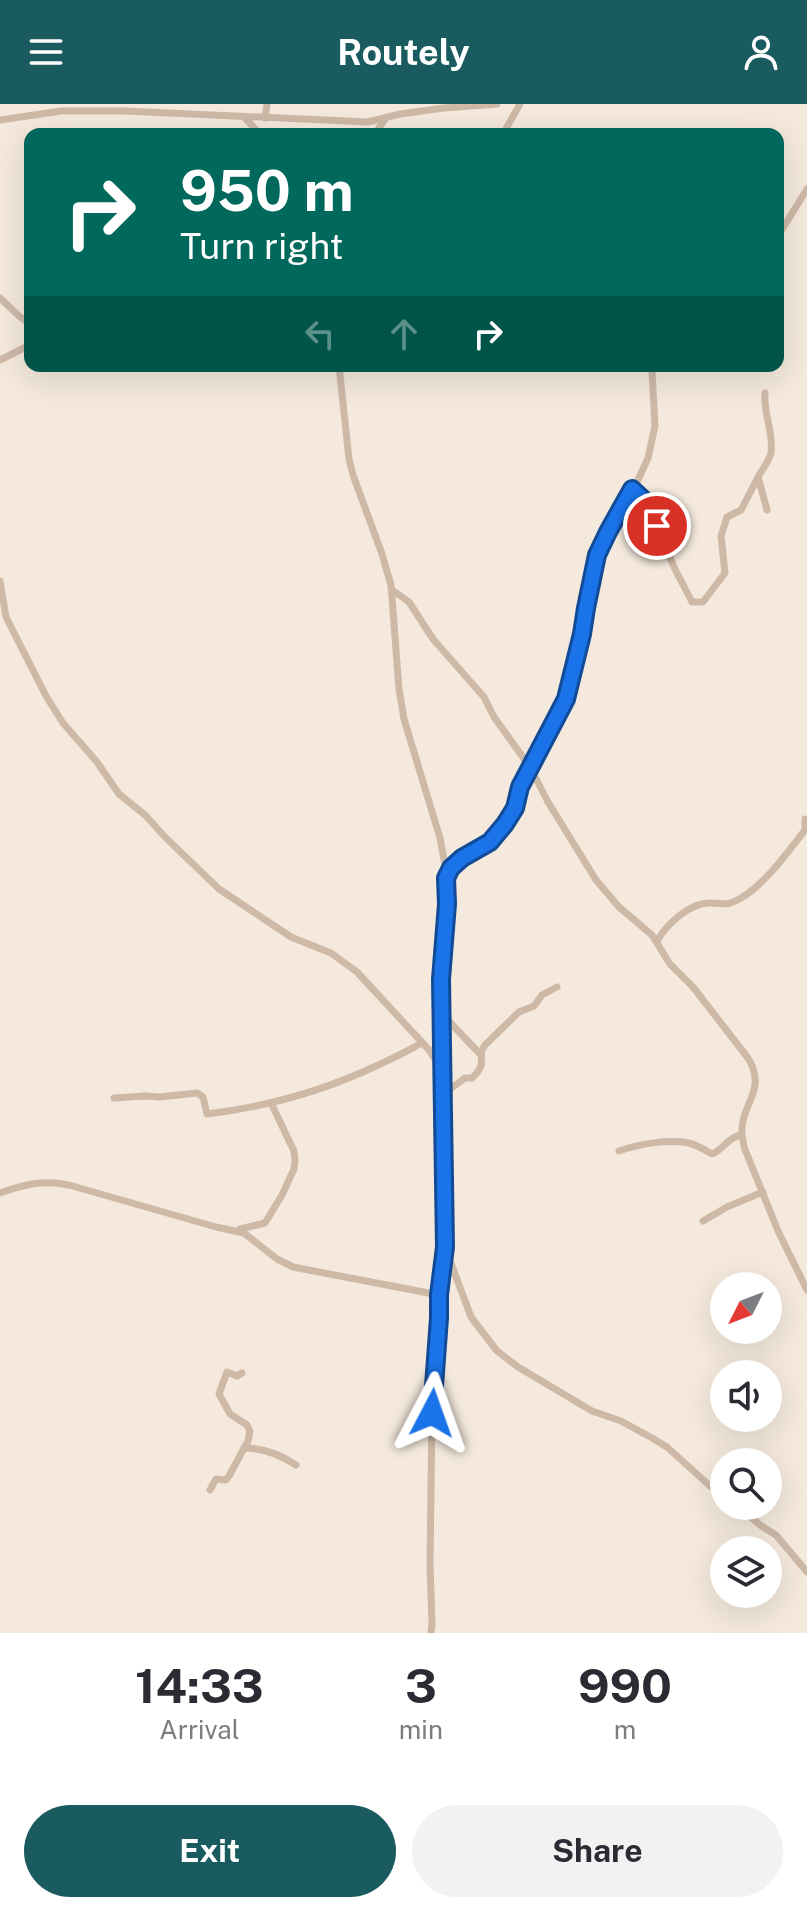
<!DOCTYPE html>
<style>
:root{--surface:#fff;--page:#f2f2f3;--text:#2b2b33;--muted:#7c7c81;--accent:#195b5f}
body{margin:0;font-family:"Public Sans",sans-serif;background:var(--page);color:var(--text);height:100vh;display:flex;flex-direction:column;font-size:30px;white-space:nowrap}
*{box-sizing:border-box;margin:0}
p{font-size:26px;color:var(--muted)}
.icon{flex:none;width:44px;height:44px;fill:none;stroke:currentColor;stroke-width:2;stroke-linecap:round;stroke-linejoin:round}
.map{position:relative;height:1529px;overflow:hidden}
.side{display:flex;flex-direction:column;background:var(--surface);flex:1}
.side>*{flex:none}
.banner{position:absolute;left:24px;top:24px;width:760px;height:244px;border-radius:16px;box-shadow:0 8px 32px #0002;background:#00695c;color:#fff;overflow:hidden}
.needle{width:52px;rotate:228deg}
.tools{position:absolute;left:710px;top:1168px;display:grid;gap:16px}
.tools a{display:grid;place-items:center;width:72px;height:72px;border-radius:50%;background:var(--surface);box-shadow:0 8px 32px #0002;font-size:40px}
.pin{position:absolute;display:grid;place-items:center;width:68px;height:68px;color:#fff;margin:-34px;border:4px solid #fff;border-radius:50%;box-shadow:0 2px 8px #0007}
.me{position:absolute;width:88px;margin:-44px;rotate:4deg;stroke-linejoin:round;filter:drop-shadow(0 0 6px #0008)}
.turn{display:flex;align-items:center;gap:28px;height:168px;padding:0 24px;font-size:36px}
.turn .icon{width:104px;height:104px;stroke-width:2.5}
.turn b{display:block;font-size:56px;line-height:68px}
.lanes{display:flex;align-items:center;height:76px;padding:0 24px;background:#0003;justify-content:center;gap:40px;direction:ltr}
.lanes .off{opacity:.35}
.eta{display:flex;justify-content:space-evenly;align-items:center;height:136px;text-align:center}
.eta b{font-size:48px;font-weight:700;line-height:56px}
.button{display:flex;gap:16px;margin-top:auto;padding:16px 24px}
.button a{flex:1;height:92px;border-radius:48px;background:var(--accent);color:#fff;font-size:32px;font-weight:700;line-height:92px;text-align:center}
.button a+a{background:var(--page);color:var(--text)}
header{display:flex;justify-content:space-between;align-items:center;height:104px;padding:0 24px;background:var(--accent);color:#fff;font-size:36px;font-weight:700}
.map>svg:first-child{display:block}
.lines{fill:none;stroke-linecap:round;stroke-linejoin:round}
.minor{stroke:#ceb9a7;stroke-width:7}
.route-casing{stroke:#114b97;stroke-width:20}
.route{stroke:#1a73e8;stroke-width:14}
</style>
<header><svg class="icon" aria-label="menu" viewBox="0 0 24 24"><path d="M4 6h16M4 12h16M4 18h16"/></svg>Routely<svg class="icon" aria-label="person" viewBox="0 0 24 24"><circle cx="12" cy="8" r="4"/><path d="M4 21q1-7 8-7t8 7"/></svg></header>
<div class="map">
<svg width="807" height="1529" viewBox="0 0 807 1529">
<rect width="100%" height="100%" fill="#f4e9dc"/>
<g class="lines">
<g class="minor">
<polyline points="245,14 260,30"/>
<polyline points="265,14 267,0"/>
<polyline points="0,16 61,7 125,7 368,18 400,10 444,4 497,0"/>
<polyline points="375,30 385,15"/>
<polyline points="503,30 520,0"/>
<polyline points="778,132 807,85"/>
<polyline points="0,194 19,212 30,220"/>
<polyline points="0,256 30,241"/>
<polyline points="339,262 349,355 353,371 382,450 391,481 399,585 404,615 440,734 446,766 447,800 441,875 445,1143 439,1191 439,1214 432,1309 430,1461 432,1520 431,1529"/>
<path d="M765,289C763,309 774,329 771,349C769,357 762,366 758,373L767,406"/>
<polyline points="632,385 645,397 675,465 692,498 703,498 725,469 721,432 727,413 741,406 758,373"/>
<polyline points="0,477 6,513 46,592 63,619 97,658 119,690 145,711 166,734 219,785 291,833 331,849 357,868 430,947 440,964"/>
<path d="M392,486L409,498L433,535L484,593L494,613L530,663L548,698L596,776L619,803L652,831L670,860L693,883L748,954C768,987 740,1000 742,1030C742,1035 744,1039 744,1043L778,1127L807,1186"/>
<polyline points="447,772 451,764 462,754 490,738 511,711 520,683 566,595 582,530 586,504 597,451 608,428 638,376 648,354 655,322 652,267 657,262"/>
<path d="M657,837C667,820 690,798 711,799C726,799 725,803 741,794C765,780 788,748 805,726V715"/>
<polyline points="442,910 481,951"/>
<path d="M442,991L465,974H472C490,957 475,955 485,941L519,908L534,902L542,891L557,883"/>
<path d="M114,994L145,992L159,993L197,989L203,993L207,1010C265,1003 323,987 376,962C391,955 407,948 421,939"/>
<path d="M619,1047C639,1040 667,1035 689,1039C697,1041 705,1046 712,1050C723,1046 728,1033 741,1031"/>
<path d="M0,1089C26,1080 41,1076 69,1081L216,1123L244,1129L277,1155L293,1163L439,1191"/>
<polyline points="703,1117 727,1103 763,1088"/>
<polyline points="240,1125 265,1119 282,1091 294,1065 295,1057 294,1047 271,999"/>
<polyline points="445,1143 471,1213 497,1247 518,1263 592,1307 621,1317 652,1334 667,1343 710,1382 724,1392"/>
<path d="M244,1344C263,1344 281,1351 296,1361"/>
<polyline points="210,1386 216,1375 226,1376 229,1372 248,1337 250,1327 247,1321 230,1310 219,1290 227,1268 237,1272 242,1269"/>
<polyline points="738,1402 760,1421 776,1431 807,1468"/>
</g>
</g>
<g class="lines">
<g class="route-casing">
<polyline id="route" points="432,1309 439,1214 439,1191 445,1143 441,875 447,800 446,774 451,764 462,754 490,738 505,720 515,704 520,683 566,595 582,530 586,504 597,451 608,428 632,385 645,397 657,422"/>
</g>
<use href="#route" class="route"/>
</g>
</svg>
<div class="tools">
<a><svg class="needle" viewBox="-14 -14 28 28"><path d="M0-13l5 13h-10z" fill="#e53935"/><path d="M0 13l5-13h-10z" fill="#7c7c81"/></svg></a>
<a><svg class="icon" aria-label="sound" viewBox="0 0 24 24"><path d="M4 9h4l5-4v14l-5-4H4zM17 9q2 3 0 6"/></svg></a>
<a><svg class="icon" aria-label="search" viewBox="0 0 24 24"><circle cx="10" cy="10" r="6"/><path d="M15 15l6 6"/></svg></a>
<a><svg class="icon" aria-label="layers" viewBox="0 0 24 24"><path d="M12 4l9 5-9 5-9-5zM3 14l9 5 9-5"/></svg></a>
</div>
<div class="pin" style="left:657px;top:422px;background:#d93025"><svg class="icon" aria-label="arrive" viewBox="0 0 24 24"><path d="M6 21V4h12l-3 4 3 4H6"/></svg></div>
<svg class="me" style="left:432px;top:1309px" viewBox="-20 -20 40 40"><path d="M0-17L14 15 0 8-14 15z" fill="#1a73e8" stroke="#fff" stroke-width="4"/></svg>
<div class="banner">
<div class="turn"><svg class="icon" aria-label="right" viewBox="0 0 24 24"><path d="M7 20v-9h11M14 6l5 5-5 5"/></svg><div><b>950 m</b>Turn right</div></div>
<div class="lanes"><svg class="icon off" aria-label="left" viewBox="0 0 24 24"><path d="M17 20v-9H6M10 6l-5 5 5 5"/></svg><svg class="icon off" aria-label="ahead" viewBox="0 0 24 24"><path d="M12 20V5M6 11l6-6 6 6"/></svg><svg class="icon" aria-label="right" viewBox="0 0 24 24"><path d="M7 20v-9h11M14 6l5 5-5 5"/></svg></div>
</div>
</div>
<section class="side">
<div class="eta">
<div><b>14:33</b><p>Arrival</p></div>
<div><b>3</b><p>min</p></div>
<div><b>990</b><p>m</p></div>
</div>
<div class="button"><a>Exit</a><a>Share</a></div>
</section>
